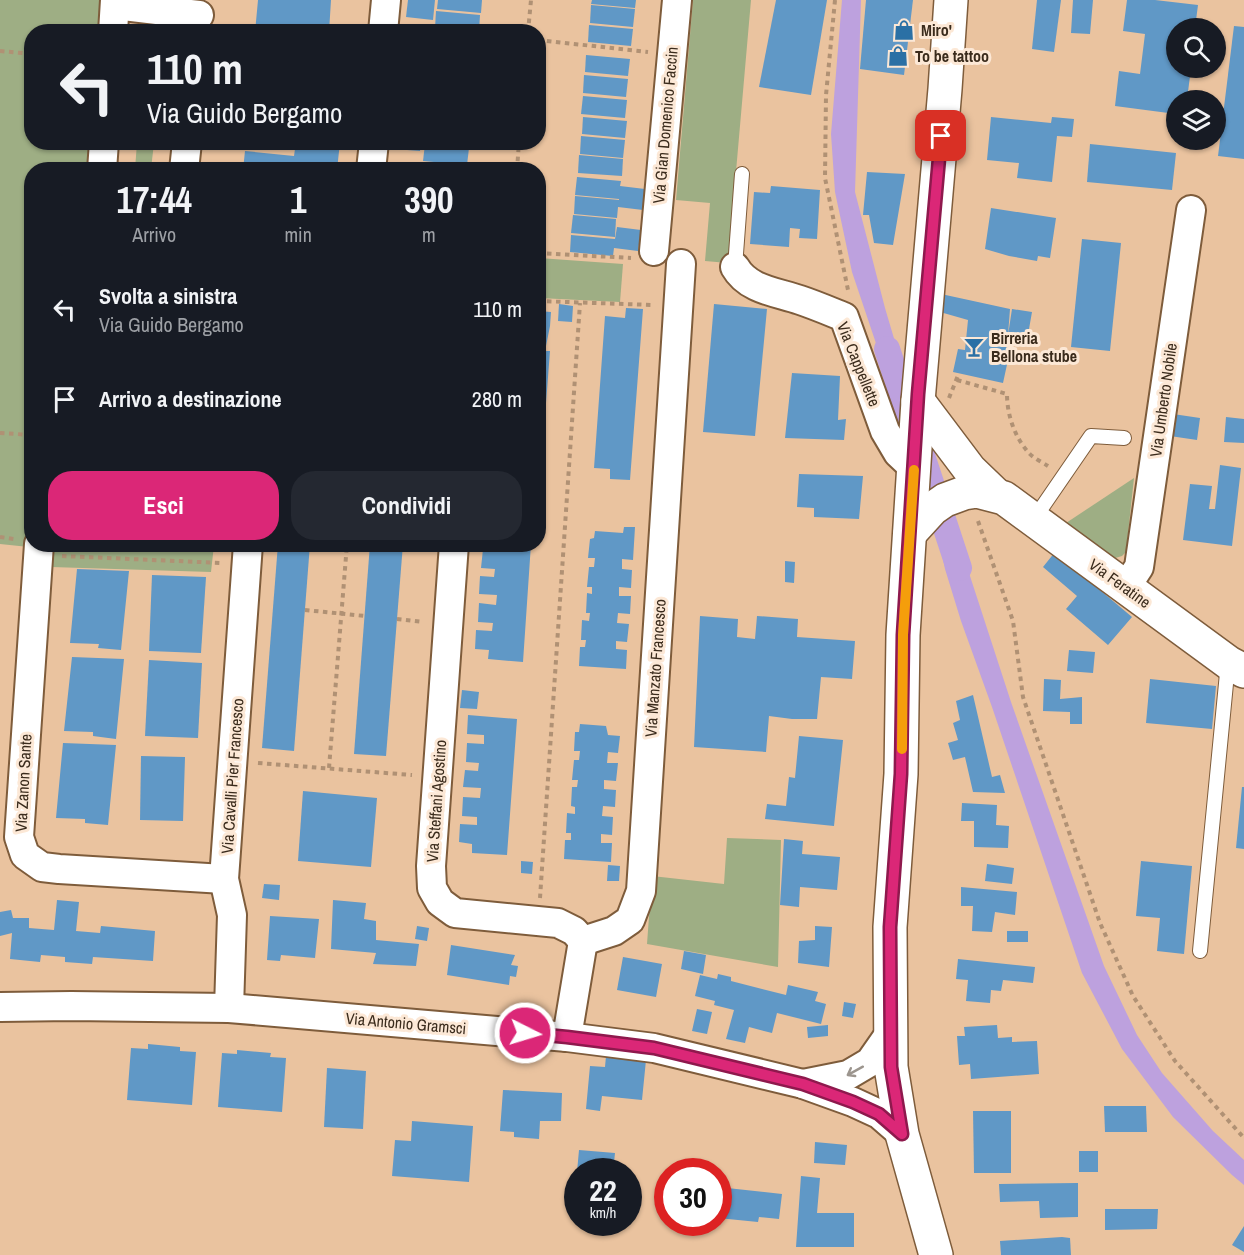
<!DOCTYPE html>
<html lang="it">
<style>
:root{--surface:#171b24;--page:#242831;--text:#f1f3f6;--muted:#9ea1a6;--accent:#db2777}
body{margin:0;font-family:"Archivo Narrow",sans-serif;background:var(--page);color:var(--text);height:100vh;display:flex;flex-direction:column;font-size:22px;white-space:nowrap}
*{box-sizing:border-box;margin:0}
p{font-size:20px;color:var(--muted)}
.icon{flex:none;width:33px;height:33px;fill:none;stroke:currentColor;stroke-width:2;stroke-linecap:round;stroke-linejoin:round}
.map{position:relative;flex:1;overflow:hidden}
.sheet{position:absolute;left:24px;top:162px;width:522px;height:390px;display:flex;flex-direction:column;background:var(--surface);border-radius:24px;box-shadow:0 2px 4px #0004}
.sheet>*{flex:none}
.top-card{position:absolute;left:24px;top:24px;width:522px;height:126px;border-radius:24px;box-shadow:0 2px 4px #0004;background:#171b24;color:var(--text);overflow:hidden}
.buttons{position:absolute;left:1166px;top:18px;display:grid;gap:12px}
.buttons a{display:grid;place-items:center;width:60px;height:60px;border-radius:50%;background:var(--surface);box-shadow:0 2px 4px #0004;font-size:30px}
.speed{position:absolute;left:564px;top:1158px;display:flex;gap:12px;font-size:30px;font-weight:700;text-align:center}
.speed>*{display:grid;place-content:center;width:78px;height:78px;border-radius:50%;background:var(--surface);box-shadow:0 2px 4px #0004;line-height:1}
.speed small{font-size:15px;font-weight:400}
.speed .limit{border:9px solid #d22;background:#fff;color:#111}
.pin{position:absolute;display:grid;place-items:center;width:51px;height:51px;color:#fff;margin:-26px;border-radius:12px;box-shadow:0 3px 9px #0006}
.me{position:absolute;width:66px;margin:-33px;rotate:95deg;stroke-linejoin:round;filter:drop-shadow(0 0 4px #0008)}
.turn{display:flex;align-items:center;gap:21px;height:126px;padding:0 24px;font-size:27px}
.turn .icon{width:78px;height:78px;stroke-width:2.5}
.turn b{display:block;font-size:42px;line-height:51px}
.eta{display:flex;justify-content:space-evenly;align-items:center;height:102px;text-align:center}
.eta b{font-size:36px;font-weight:700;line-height:42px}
.action{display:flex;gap:12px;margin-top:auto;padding:12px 24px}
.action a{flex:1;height:69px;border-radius:24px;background:var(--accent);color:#fff;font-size:24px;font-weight:700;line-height:69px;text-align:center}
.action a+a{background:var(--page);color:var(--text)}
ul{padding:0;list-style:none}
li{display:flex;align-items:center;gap:18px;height:90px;padding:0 24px}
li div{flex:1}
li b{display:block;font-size:22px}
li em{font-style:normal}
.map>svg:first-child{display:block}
.green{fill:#9eae84}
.water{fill:#bda1de}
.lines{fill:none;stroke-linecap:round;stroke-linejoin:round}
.canal{stroke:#bda1de;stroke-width:26}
.building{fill:#6098c6}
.service-casing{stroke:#7e5c3b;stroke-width:16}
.minor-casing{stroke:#7e5c3b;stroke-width:32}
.tertiary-casing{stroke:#7e5c3b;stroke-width:36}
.secondary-casing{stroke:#7e5c3b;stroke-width:36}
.path{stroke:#b09174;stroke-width:4;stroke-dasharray:4.5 4.5;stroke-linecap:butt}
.service{stroke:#fff;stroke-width:14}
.minor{stroke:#fff;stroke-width:28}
.tertiary{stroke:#fff;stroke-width:33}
.secondary{stroke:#fff;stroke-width:33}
.oneway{stroke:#9c958e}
.route-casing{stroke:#8e194d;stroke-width:15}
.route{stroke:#db2777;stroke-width:10}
.slow{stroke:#f59e0b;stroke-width:10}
.labels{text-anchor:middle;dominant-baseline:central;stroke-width:6;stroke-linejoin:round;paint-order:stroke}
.poi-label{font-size:16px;font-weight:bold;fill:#3a2b1c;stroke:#fce8d6;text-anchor:start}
.street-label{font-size:16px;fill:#3a2b1c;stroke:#fce8d6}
</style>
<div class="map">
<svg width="1244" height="1255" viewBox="0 0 1244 1255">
<rect width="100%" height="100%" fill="#eac39f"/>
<g class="green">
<polygon points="0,0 105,0 103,31 32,32 32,142 96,143 94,169 32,170 32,544 214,545 211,572 51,567 48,549 0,544"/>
<polygon points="693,0 751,0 728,263 705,261 710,203 676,200"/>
<polygon points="137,143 154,143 151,169 135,169"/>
<polygon points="539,258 623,264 620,302 539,298"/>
<polygon points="1134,478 1126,552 1122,556 1112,559 1066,523"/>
<polygon points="727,838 781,840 778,967 647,944 652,876 724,884"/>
</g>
<g class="water">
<polygon points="842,0 861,0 855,192 885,308 906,379 890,385 852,272 835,192 831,134"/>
<polygon points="956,533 1011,702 1104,966 1137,1035 1162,1073 1213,1131 1244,1160 1244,1185 1232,1175 1173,1117 1122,1049 1082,973 992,707 961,621 945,569 939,540"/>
</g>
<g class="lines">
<polyline class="canal" points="887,349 959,568"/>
</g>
<g class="building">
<polygon points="258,0 331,0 329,32 255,32"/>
<polygon points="408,0 435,0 433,20 406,17"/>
<polygon points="438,0 482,0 481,13 437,9"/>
<polygon points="592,0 636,0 635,8 591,4"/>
<polygon points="776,0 827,0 811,95 759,87"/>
<polygon points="866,0 913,0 904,75 860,69"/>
<polygon points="1037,0 1061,0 1054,52 1032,49"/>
<polygon points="1073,0 1093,0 1090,34 1071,33"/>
<polygon points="1127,0 1155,0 1198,5 1195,28 1176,28 1176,68 1191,68 1187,100 1176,100 1176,114 1115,106 1119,71 1140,74 1145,34 1123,31"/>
<polygon points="591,5 635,9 633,27 590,23"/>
<polygon points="436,11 480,15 479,32 435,28"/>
<polygon points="589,25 633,29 631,46 588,42"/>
<polygon points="1234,26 1244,27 1244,159 1218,156"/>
<polygon points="586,55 630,59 628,76 585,72"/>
<polygon points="584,75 628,79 626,97 583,93"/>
<polygon points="583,96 627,100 625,118 581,114"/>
<polygon points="583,117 627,121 625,138 582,134"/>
<polygon points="991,117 1051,123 1052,117 1074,119 1072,137 1057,136 1052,182 1017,178 1019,163 987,160"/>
<polygon points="581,136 625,140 623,158 580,154"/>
<polygon points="296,142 340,142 337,170 243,170 245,151 294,156"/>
<polygon points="394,142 421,142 420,151 394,149"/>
<polygon points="425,144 469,148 467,165 423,161"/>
<polygon points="1090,144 1176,153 1172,190 1087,182"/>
<polygon points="579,155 623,159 622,176 578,173"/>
<polygon points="423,164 469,168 469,170 422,170"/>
<polygon points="867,172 905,174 893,245 874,243 869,215 863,215"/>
<polygon points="577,177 621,181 620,186 645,189 643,210 618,207 617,218 574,214 575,196 619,200 619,199 575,195"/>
<polygon points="771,186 820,190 817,239 799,238 800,229 790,228 789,247 750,244 754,192 770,193"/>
<polygon points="991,208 1056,218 1050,258 1038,256 1037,261 1009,256 985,249"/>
<polygon points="573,215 616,219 615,237 571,233"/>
<polygon points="617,227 641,230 638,251 614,248 613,256 570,252 571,235 615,239"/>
<polygon points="1082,239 1121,243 1110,351 1071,347"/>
<polygon points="941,294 1010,309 1008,335 1012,309 1032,312 1026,346 1008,341 1004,359 1008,360 1003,383 953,372 958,349 965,350 968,320 940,312"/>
<polygon points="559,304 573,306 572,322 558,321"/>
<polygon points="714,304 767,309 755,436 703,432"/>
<polygon points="626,308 643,309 630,480 610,479 610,469 594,468 605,316 625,318"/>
<polygon points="538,311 551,312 550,326 545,351 550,351 544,429 538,430"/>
<polygon points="792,373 840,376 838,420 846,419 844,440 785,438"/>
<polygon points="1173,414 1200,418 1197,440 1170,436"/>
<polygon points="1226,417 1244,419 1244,443 1224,442"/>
<polygon points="1220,465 1241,468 1232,546 1183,540 1190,484 1212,486 1209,509 1215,509"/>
<polygon points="799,474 863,476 859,519 814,517 814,508 797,507"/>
<polygon points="624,527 635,527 633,560 622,559 622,569 632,570 631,588 619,587 619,596 631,596 630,614 618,613 617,623 629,624 627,642 616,641 616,649 627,650 626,669 579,666 580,647 585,647 586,640 581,640 582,620 589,621 590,613 586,613 587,593 592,594 592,587 587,587 589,567 594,567 595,558 588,558 590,539 594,538 595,531 623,533"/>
<polygon points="278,544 310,544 294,751 262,748"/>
<polygon points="370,544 403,544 386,756 354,754"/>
<polygon points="500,544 531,544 523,662 488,659 489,650 475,649 476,630 492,631 493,623 478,622 479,603 496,605 497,595 479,594 480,576 494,577 495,569 481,568 483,549 500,550"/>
<polygon points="1055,552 1132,617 1108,645 1066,609 1077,596 1043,567"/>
<polygon points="785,561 795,562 794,583 785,582"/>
<polygon points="77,569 129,571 121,650 98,648 99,644 70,643"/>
<polygon points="152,575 206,577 201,653 149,651"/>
<polygon points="700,616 738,619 737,637 755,639 757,616 798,619 797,637 855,641 852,679 821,677 817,719 792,719 769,716 766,752 694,747"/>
<polygon points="1069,650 1095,652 1093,673 1067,671"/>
<polygon points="72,657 124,659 116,739 93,736 93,732 64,731"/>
<polygon points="149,660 202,663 198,738 145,736"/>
<polygon points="1044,679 1061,680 1060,699 1082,697 1082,724 1070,724 1070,712 1043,711"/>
<polygon points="1150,679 1216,686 1212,729 1146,723"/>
<polygon points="462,690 479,692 477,709 460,708"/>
<polygon points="973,695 992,777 1000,775 1005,793 973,792 965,757 953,760 948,743 958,740 953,723 960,720 956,701"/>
<polygon points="468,715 517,719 507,855 472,853 472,844 459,842 460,824 477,825 477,817 462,816 463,797 480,798 481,788 463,787 465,770 478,771 479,763 466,762 467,743 484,744 484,735 467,734"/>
<polygon points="580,724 606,726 608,735 620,736 618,753 608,752 607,763 618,763 616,781 604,780 604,789 616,790 615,807 603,806 602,816 613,817 612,835 601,834 601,843 612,843 611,862 564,859 565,840 571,840 571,833 566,833 567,813 575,814 575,807 571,806 572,787 577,787 578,780 572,780 574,760 579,760 580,751 574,751 575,732 579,732"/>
<polygon points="799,736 843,740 834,826 765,819 767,804 786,806 789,777 795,778"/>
<polygon points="63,743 116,745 108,825 85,823 85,819 56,818"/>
<polygon points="141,756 185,757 183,821 140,820"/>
<polygon points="1242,787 1244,787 1244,849 1236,848"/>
<polygon points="303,791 377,798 371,867 298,861"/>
<polygon points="962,803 997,805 996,825 1009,826 1008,848 974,847 974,821 961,821"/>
<polygon points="784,839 803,841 802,854 840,857 837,890 800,887 799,907 780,905"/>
<polygon points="521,861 533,862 532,874 521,873"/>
<polygon points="1141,861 1192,866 1184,954 1157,951 1160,918 1136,916"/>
<polygon points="987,864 1014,868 1012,884 985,881"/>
<polygon points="608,865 620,866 619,881 607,881"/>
<polygon points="264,884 280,885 279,900 262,898"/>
<polygon points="961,887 1017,892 1015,915 995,912 992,932 972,931 973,906 961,906"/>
<polygon points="57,900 79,902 76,931 100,933 101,926 155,931 153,961 93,957 92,964 65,962 65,957 41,955 40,962 10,959 12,933 0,936 0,912 11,910 13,918 29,918 29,928 54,930"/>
<polygon points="333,900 366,903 364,919 376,921 376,940 419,944 416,966 373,964 376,953 331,949"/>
<polygon points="270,916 319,919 315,958 281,955 280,961 267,960"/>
<polygon points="417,926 429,928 427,941 415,939"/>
<polygon points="815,926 832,927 829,967 798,963 799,941 815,940"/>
<rect x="1007" y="931" width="21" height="11"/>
<polygon points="451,945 515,955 511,965 518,966 516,977 510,976 509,985 447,975"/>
<polygon points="684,951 706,955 703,974 681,969"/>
<polygon points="623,957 662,964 656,997 617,990"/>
<polygon points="958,959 1035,967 1033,983 1003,980 1001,991 991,990 990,1003 966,1001 968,980 956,979"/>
<polygon points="718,974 731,977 731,981 786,995 788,985 818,992 815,1001 826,1004 821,1024 777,1013 772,1033 749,1027 745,1043 726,1039 734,1010 714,1005 715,1001 695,996 700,975 717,979"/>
<polygon points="844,1002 856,1004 853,1018 842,1016"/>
<polygon points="697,1009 712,1012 707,1034 692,1031"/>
<polygon points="828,1025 828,1036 808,1038 807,1027"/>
<polygon points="997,1025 998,1038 1012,1037 1012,1042 1037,1041 1039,1074 971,1079 970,1064 959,1065 957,1036 965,1036 964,1027"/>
<polygon points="148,1044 180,1047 180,1051 196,1052 192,1105 127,1100 131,1048 148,1049"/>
<polygon points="237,1050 271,1053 270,1057 286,1058 282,1112 218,1107 222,1053 237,1054"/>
<polygon points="606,1056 646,1060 642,1100 602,1096 600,1111 586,1109 590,1066 605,1067"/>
<polygon points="327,1068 366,1071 363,1129 324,1127"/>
<polygon points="503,1090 562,1093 561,1121 540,1121 539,1139 514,1137 514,1132 500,1131"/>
<polygon points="1104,1106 1146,1106 1147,1132 1105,1132"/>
<polygon points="973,1111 1011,1111 1011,1173 974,1173"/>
<polygon points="412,1121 473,1126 469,1182 392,1176 395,1140 411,1141"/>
<polygon points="815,1142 847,1145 845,1165 814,1163"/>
<polygon points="579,1150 615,1153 613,1172 577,1172"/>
<rect x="1079" y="1151" width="19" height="21"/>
<polygon points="801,1176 820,1178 817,1213 854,1213 854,1247 796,1247"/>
<polygon points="1078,1183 1078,1217 1040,1218 1039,1201 1000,1202 999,1184"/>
<polygon points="718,1187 782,1194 779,1219 759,1217 758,1222 718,1218"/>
<polygon points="1105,1209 1158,1209 1157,1229 1105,1230"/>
<polygon points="1244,1226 1244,1252 1232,1245"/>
<polygon points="1062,1237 1070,1238 1071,1255 1001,1255 1000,1241"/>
</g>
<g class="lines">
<g class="service-casing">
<g id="service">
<polyline points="735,267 742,174"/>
<polyline points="1034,519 1091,436 1124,438"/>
<polyline points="1200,951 1228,663"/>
</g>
</g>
<g class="minor-casing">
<g id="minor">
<polyline points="115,5 199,15"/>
<polyline points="113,32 115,0"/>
<polyline points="383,32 386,0"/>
<polyline points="102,170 104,142"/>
<polyline points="184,170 187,142"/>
<polyline points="371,170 374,142"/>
<polyline points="654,251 677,0"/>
<path d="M735,267C748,290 777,292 800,300C815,305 829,311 844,317L885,431L898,453L914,468"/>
<polyline points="39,544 19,837 25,855 42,867 59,869 224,879"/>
<polyline points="454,544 431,866 432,888 440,902 455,913 558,923 574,931 583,941"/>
<polyline points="1126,587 1139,567 1191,210"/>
<polyline points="583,941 614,931 630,920 641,891 681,264"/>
<polyline points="0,1007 71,1006 229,1008 567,1037 654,1048 803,1084 853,1102 879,1114 902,1134"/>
<polyline points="229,1008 232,915 224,879 248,544"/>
<polyline points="567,1037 583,941"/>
<polyline points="803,1084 848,1075 870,1062 891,1032"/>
</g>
</g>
<g class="tertiary-casing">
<g id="tertiary">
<polyline points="918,401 970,470 996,495"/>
<polyline points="910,533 932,509 945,500 964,493 977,491 1004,498 1229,663 1244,671"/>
</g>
</g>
<g class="secondary-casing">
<polyline id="secondary" points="936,1255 902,1134 891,1067 890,927 901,774 903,635 918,401 945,89 951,0"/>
</g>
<g class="path">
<polyline points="835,0 826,95 825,178 848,290"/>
<polyline points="528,32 531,0"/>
<polyline points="538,40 648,52"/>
<polyline points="0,51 32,54"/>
<polyline points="517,170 519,142"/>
<polyline points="538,253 631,258"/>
<polyline points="538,301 653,305"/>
<path d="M957,380L1007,394C1007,414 1014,436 1028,452C1033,458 1042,462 1048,466"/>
<polyline points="949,398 959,373"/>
<polyline points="0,433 32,435"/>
<polyline points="978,521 1013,621 1023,697 1100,923 1133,996 1175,1061 1244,1138"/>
<polyline points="0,537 14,539"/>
<polyline points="62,556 222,563"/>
<polyline points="305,610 365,616"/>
<polyline points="397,619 423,622"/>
<polyline points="258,763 412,775"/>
<polyline points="329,768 347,544"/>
<polyline points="540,898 580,303"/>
</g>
<use href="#service" class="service"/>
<use href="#minor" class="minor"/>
<use href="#tertiary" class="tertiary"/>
<use href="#secondary" class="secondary"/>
</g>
<defs><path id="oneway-shaft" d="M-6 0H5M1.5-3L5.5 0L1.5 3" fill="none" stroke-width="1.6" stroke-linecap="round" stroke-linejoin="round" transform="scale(1.5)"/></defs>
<use class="oneway" href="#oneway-shaft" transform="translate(855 1071) rotate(151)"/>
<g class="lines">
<g class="route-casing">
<polyline id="route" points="525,1033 567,1037 654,1048 803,1084 853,1102 879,1114 902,1134 891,1067 890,927 901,774 903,635 918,394 941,136"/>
</g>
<use href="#route" class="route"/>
<polyline class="slow" points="902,749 903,635 914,470"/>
</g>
<defs>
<g id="shop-bare" transform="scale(1.62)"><path d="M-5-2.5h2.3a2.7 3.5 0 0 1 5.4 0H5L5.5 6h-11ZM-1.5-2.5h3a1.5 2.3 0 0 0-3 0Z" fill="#2b70a5" stroke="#fce8d6" stroke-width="2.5" paint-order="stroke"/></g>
<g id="bar-bare" transform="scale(1.62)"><path d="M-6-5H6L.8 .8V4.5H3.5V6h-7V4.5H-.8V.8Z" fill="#2b70a5" stroke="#fce8d6" stroke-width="2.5" paint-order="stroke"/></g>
</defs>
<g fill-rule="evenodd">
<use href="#shop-bare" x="904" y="30"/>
<use href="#shop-bare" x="898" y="56"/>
<use href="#bar-bare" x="974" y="347"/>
</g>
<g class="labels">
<g class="poi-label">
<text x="921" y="30">Miro'</text>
<text x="915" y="56">To be tattoo</text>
<text x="991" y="338">Birreria<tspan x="991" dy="18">Bellona stube</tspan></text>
</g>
<g class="street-label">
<text transform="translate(665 125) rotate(-85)">Via Gian Domenico Faccin</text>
<text transform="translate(859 364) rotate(68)">Via Cappellette</text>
<text transform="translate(1163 400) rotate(-82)">Via Umberto Nobile</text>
<text transform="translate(1120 583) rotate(36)">Via Feratine</text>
<text transform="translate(655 668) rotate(-86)">Via Manzato Francesco</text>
<text transform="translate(232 776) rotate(-86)">Via Cavalli Pier Francesco</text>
<text transform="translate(23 783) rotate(-87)">Via Zanon Sante</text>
<text transform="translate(436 801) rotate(-86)">Via Steffani Agostino</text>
<text transform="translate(406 1023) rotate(5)">Via Antonio Gramsci</text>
</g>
</g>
</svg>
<div class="buttons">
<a><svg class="icon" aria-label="search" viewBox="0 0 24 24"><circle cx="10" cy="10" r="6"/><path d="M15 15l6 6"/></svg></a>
<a><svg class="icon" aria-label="layers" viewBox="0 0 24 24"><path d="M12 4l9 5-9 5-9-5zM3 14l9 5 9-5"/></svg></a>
</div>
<div class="speed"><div>22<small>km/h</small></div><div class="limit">30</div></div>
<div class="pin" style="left:941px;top:136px;background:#d93025"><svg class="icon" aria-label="arrive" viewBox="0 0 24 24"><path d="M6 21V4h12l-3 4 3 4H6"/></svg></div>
<svg class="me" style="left:525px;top:1033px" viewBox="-20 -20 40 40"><circle r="17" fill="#db2777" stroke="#fff" stroke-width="3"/><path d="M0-11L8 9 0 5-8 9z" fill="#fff"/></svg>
<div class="top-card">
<div class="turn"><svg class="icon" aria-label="left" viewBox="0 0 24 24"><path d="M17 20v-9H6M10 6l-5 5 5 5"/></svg><div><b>110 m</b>Via Guido Bergamo</div></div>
</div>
<section class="sheet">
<div class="eta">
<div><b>17:44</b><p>Arrivo</p></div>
<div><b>1</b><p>min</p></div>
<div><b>390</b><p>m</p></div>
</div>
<ul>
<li><svg class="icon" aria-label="left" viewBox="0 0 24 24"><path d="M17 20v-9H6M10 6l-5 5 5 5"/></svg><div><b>Svolta a sinistra</b><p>Via Guido Bergamo</p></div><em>110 m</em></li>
<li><svg class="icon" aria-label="arrive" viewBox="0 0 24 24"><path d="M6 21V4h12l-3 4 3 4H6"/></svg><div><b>Arrivo a destinazione</b></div><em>280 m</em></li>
</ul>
<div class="action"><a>Esci</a><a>Condividi</a></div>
</section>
</div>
